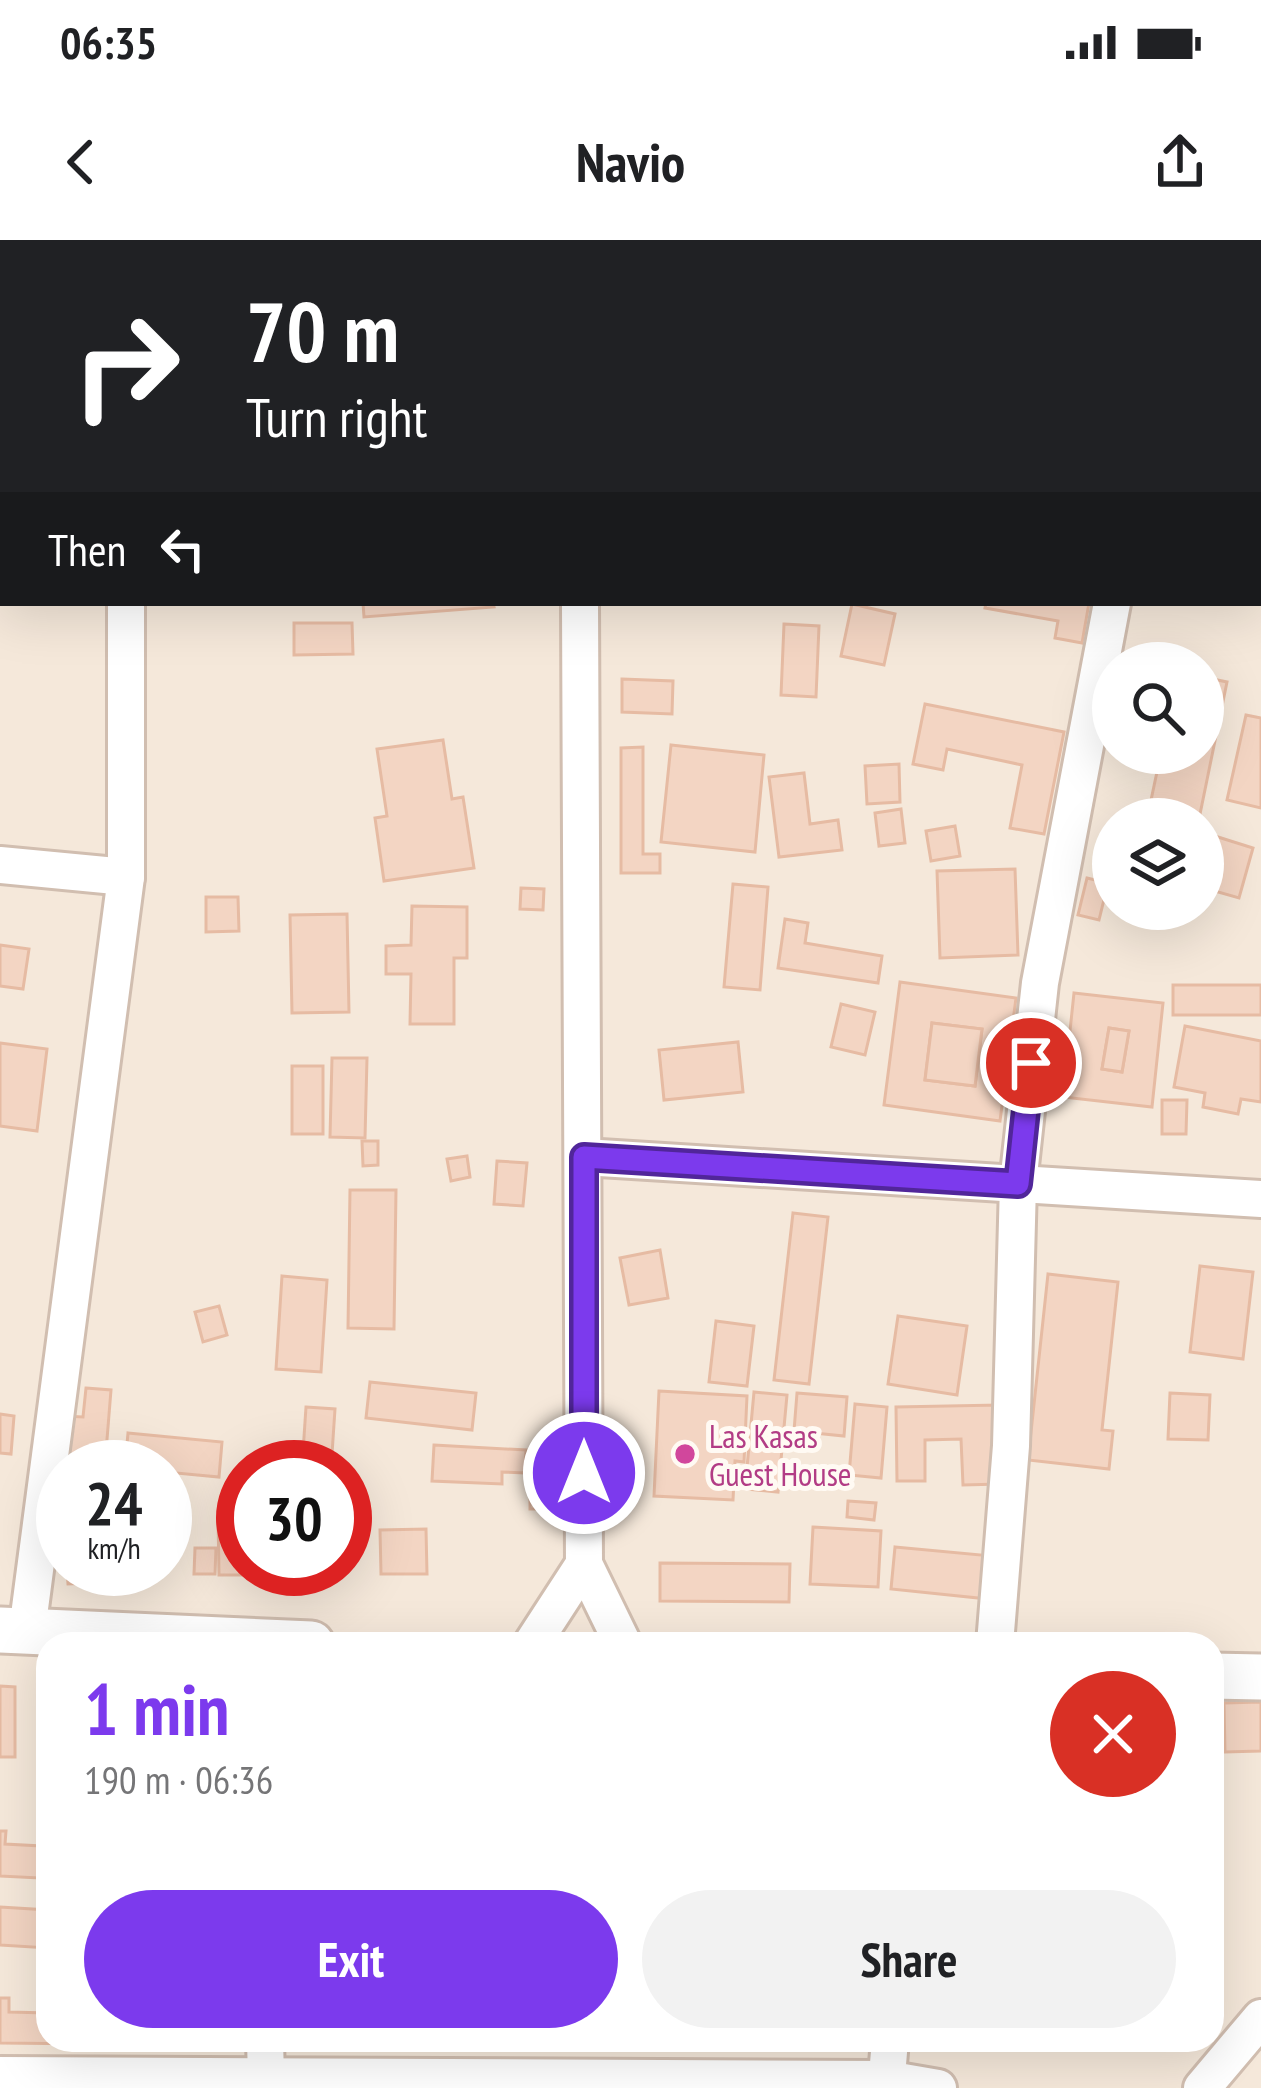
<!DOCTYPE html>
<meta charset="utf-8">
<style>
:root{--surface:#fff;--page:#f2f2f2;--text:#202124;--muted:#757577;--accent:#7c3aed}
body{margin:0;font-family:"PT Sans Narrow",sans-serif;background:var(--page);color:var(--text);height:100vh;display:flex;flex-direction:column;font-size:45px;white-space:nowrap}
*{box-sizing:border-box;margin:0}
p{font-size:39px;color:var(--muted)}
.icon{flex:none;width:66px;height:66px;fill:none;stroke:currentColor;stroke-width:2;stroke-linecap:round;stroke-linejoin:round}
.map{position:relative;flex:1;overflow:hidden}
.details{position:absolute;left:36px;top:1392px;width:1188px;height:420px;display:flex;flex-direction:column;background:var(--surface);border-radius:36px;box-shadow:0 12px 48px #0002}
.details>*{flex:none}
.guide{position:absolute;left:0px;top:0px;width:1263px;height:366px;box-shadow:0 12px 48px #0002;background:#202124;color:#fff;overflow:hidden}
.fabs{position:absolute;left:1092px;top:402px;display:grid;gap:24px}
.fabs a{display:grid;place-items:center;width:132px;height:132px;border-radius:50%;background:var(--surface);box-shadow:0 12px 48px #0002;font-size:60px}
.speed{position:absolute;left:36px;top:1200px;display:flex;gap:24px;font-size:60px;font-weight:700;text-align:center}
.speed>*{display:grid;place-content:center;width:156px;height:156px;border-radius:50%;background:var(--surface);box-shadow:0 12px 48px #0002;line-height:1}
.speed small{font-size:30px;font-weight:400}
.speed .limit{border:18px solid #d22;background:#fff;color:#111}
.pin{position:absolute;display:grid;place-items:center;width:102px;height:102px;color:#fff;margin:-51px;border:6px solid #fff;border-radius:50%;box-shadow:0 3px 12px #0007}
.me{position:absolute;width:132px;margin:-66px;rotate:0deg;stroke-linejoin:round;filter:drop-shadow(0 0 9px #0008)}
.turn{display:flex;align-items:center;gap:42px;height:252px;padding:0 48px;font-size:54px}
.turn .icon{width:156px;height:156px;stroke-width:2.5}
.turn b{display:block;font-size:84px;line-height:102px}
.then{display:flex;align-items:center;height:114px;padding:0 48px;background:#0003;gap:24px;font-size:45px}
.round{display:grid;place-items:center;flex:none;width:126px;height:126px;border-radius:63px;background:var(--page)}
.headline{display:flex;align-items:center;justify-content:space-between;height:204px;padding:0 48px}
h1{font-size:72px;font-weight:600;line-height:90px;color:var(--accent)}
.action{display:flex;gap:24px;margin-top:auto;padding:24px 48px}
.action a{flex:1;height:138px;border-radius:72px;background:var(--accent);color:#fff;font-size:48px;font-weight:600;line-height:138px;text-align:center}
.action a+a{background:var(--page);color:var(--text)}
.status{display:flex;justify-content:space-between;align-items:center;height:84px;padding:0 60px;background:var(--surface);direction:ltr}
.status svg{height:33px;fill:currentColor}
header{display:flex;justify-content:space-between;align-items:center;height:156px;padding:0 48px;background:var(--surface);font-size:54px;font-weight:600}
.map>svg:first-child{display:block}
.residential{fill:#f5e8da;fill-rule:evenodd}
.building{fill:#f3d5c3;stroke:#e6bba3;stroke-width:3;fill-rule:evenodd}
.lines{fill:none;stroke-linecap:round;stroke-linejoin:round}
.minor-casing{stroke:#d1beb0;stroke-width:42}
.tertiary-casing{stroke:#d1beb0;stroke-width:51}
.minor{stroke:#fff;stroke-width:36}
.tertiary{stroke:#fff;stroke-width:45}
.route-casing{stroke:#51269a;stroke-width:30}
.route{stroke:#7c3aed;stroke-width:21}
.hotel-dot{fill:#d1479c;stroke:#fffaf3;stroke-width:4.5}
.labels{text-anchor:middle;dominant-baseline:central;stroke-width:10;stroke-linejoin:round;paint-order:stroke}
.hotel-label{font-size:33px;fill:#b23c85;stroke:#fffaf3;text-anchor:start}
</style>
<div class="status"><b>06:35</b><svg viewBox="0 0 49 12"><path d="M0 12V9h3v3zM5 12V6h3v6zM10 12V3h3v9zM15 12V0h3v12zM26 1h20v11H26zM47 4h2v5h-2z"/></svg></div>
<header><svg class="icon" aria-label="back" viewBox="0 0 24 24"><path d="M15 5l-7 7 7 7"/></svg>Navio<svg class="icon" aria-label="share" viewBox="0 0 24 24"><path d="M12 15V3M7 8l5-5 5 5M5 13v7h14v-7"/></svg></header>
<div class="map">
<svg width="1261" height="1848" viewBox="0 0 1261 1848">
<rect width="100%" height="100%" fill="#fdf6ec"/>
<path class="residential" d="M0,0H1261V1848H0ZM3,3H1260V363H3ZM1113,423H1203V513H1113ZM1113,579H1203V669H1113ZM63,1227H165V1329H63ZM243,1227H345V1329H243ZM48,1404H1212V1800H48Z"/>
<g class="building">
<polygon points="363,363 493,363 494,367 364,377"/>
<polygon points="986,363 1089,363 1082,403 1055,398 1058,381 985,368"/>
<polygon points="852,364 895,374 884,425 841,416"/>
<polygon points="294,383 352,383 353,414 294,415"/>
<polygon points="784,384 819,386 816,457 781,455"/>
<polygon points="1203,437 1227,442 1199,579 1147,579 1161,513 1203,513"/>
<polygon points="622,439 673,441 672,474 622,472"/>
<polygon points="925,464 1064,492 1044,594 1010,588 1022,525 947,509 943,530 913,524"/>
<polygon points="1246,475 1261,478 1261,568 1227,560"/>
<polygon points="443,500 452,559 463,557 474,628 384,641 375,578 387,576 377,509"/>
<polygon points="671,505 764,515 755,612 661,602"/>
<polygon points="643,507 643,614 660,614 660,633 621,633 621,508"/>
<polygon points="899,524 900,562 867,564 865,526"/>
<polygon points="804,533 810,584 838,580 842,610 779,617 769,537"/>
<polygon points="901,569 905,603 879,606 875,573"/>
<polygon points="955,586 960,616 931,621 926,591"/>
<polygon points="1218,597 1253,608 1239,658 1204,648"/>
<polygon points="1015,629 1018,715 940,718 937,631"/>
<polygon points="1087,638 1108,643 1099,680 1078,675"/>
<polygon points="733,644 768,647 760,750 724,747"/>
<polygon points="521,648 544,649 543,670 520,669"/>
<polygon points="206,657 238,657 239,691 206,692"/>
<polygon points="412,666 467,667 467,718 454,718 454,784 410,784 411,734 386,734 386,706 411,705"/>
<polygon points="347,674 349,772 292,773 290,675"/>
<polygon points="785,679 808,683 805,703 882,716 878,743 778,728"/>
<polygon points="0,705 29,709 23,749 0,746"/>
<path d="M900,742L1016,758L1000,881L884,865ZM932,783L982,789L975,846L925,840Z"/>
<rect x="1173" y="745" width="88" height="30"/>
<path d="M1074,753L1163,763L1152,867L1063,857ZM1109,788L1129,791L1122,832L1102,829Z"/>
<polygon points="841,764 875,772 865,815 831,807"/>
<polygon points="932,783 982,789 975,846 925,840"/>
<polygon points="1185,786 1261,801 1261,862 1241,859 1238,874 1203,867 1205,853 1174,847"/>
<polygon points="1109,788 1129,791 1122,832 1102,829"/>
<polygon points="738,802 743,852 664,860 659,810"/>
<polygon points="0,803 47,809 37,891 0,886"/>
<polygon points="332,818 367,818 365,898 330,897"/>
<rect x="292" y="826" width="31" height="68"/>
<polygon points="1162,860 1187,860 1186,894 1162,894"/>
<polygon points="362,901 378,901 378,925 363,926"/>
<polygon points="467,916 470,937 451,941 447,919"/>
<polygon points="497,921 527,923 523,966 494,964"/>
<polygon points="350,950 396,950 394,1089 348,1088"/>
<polygon points="793,973 828,977 809,1144 774,1140"/>
<polygon points="660,1010 668,1058 629,1065 620,1018"/>
<polygon points="1200,1026 1253,1032 1243,1119 1190,1112"/>
<polygon points="1048,1034 1118,1042 1102,1190 1113,1191 1109,1229 1028,1220"/>
<polygon points="282,1036 327,1040 321,1132 276,1129"/>
<polygon points="219,1066 227,1095 203,1102 195,1072"/>
<polygon points="898,1076 967,1086 957,1155 888,1144"/>
<polygon points="716,1081 754,1086 747,1146 709,1142"/>
<polygon points="370,1142 476,1153 472,1190 366,1178"/>
<polygon points="86,1148 111,1150 105,1224 61,1220 65,1176 83,1177"/>
<polygon points="659,1151 747,1156 744,1222 735,1221 733,1260 654,1256"/>
<polygon points="754,1152 787,1155 778,1252 745,1249"/>
<polygon points="797,1153 847,1157 844,1196 794,1191"/>
<polygon points="1170,1153 1210,1155 1208,1200 1168,1199"/>
<polygon points="855,1164 887,1167 881,1238 849,1235"/>
<polygon points="999,1165 1000,1244 963,1245 961,1199 925,1200 925,1241 897,1241 896,1167"/>
<polygon points="306,1167 335,1169 332,1214 303,1212"/>
<polygon points="0,1174 14,1176 11,1214 0,1213"/>
<polygon points="128,1193 222,1202 219,1237 165,1232 165,1227 125,1227"/>
<polygon points="434,1205 526,1210 525,1233 502,1232 502,1244 432,1241"/>
<rect x="530" y="1239" width="23" height="30"/>
<polygon points="848,1261 876,1263 874,1280 847,1277"/>
<polygon points="218,1277 243,1277 243,1329 253,1329 253,1335 219,1335"/>
<polygon points="813,1287 881,1291 878,1347 810,1344"/>
<polygon points="426,1289 427,1334 381,1334 380,1290"/>
<polygon points="895,1307 992,1316 988,1359 891,1349"/>
<polygon points="195,1308 216,1308 215,1334 194,1334"/>
<polygon points="660,1323 790,1324 789,1362 660,1361"/>
<polygon points="67,1329 118,1329 119,1342 68,1344"/>
<polygon points="0,1446 15,1447 15,1517 0,1517"/>
<polygon points="1261,1462 1261,1511 1225,1512 1224,1463"/>
<polygon points="1212,1465 1220,1465 1222,1513 1212,1514"/>
<polygon points="0,1591 6,1591 5,1604 41,1606 39,1638 0,1636"/>
<polygon points="0,1667 48,1670 48,1708 0,1705"/>
<polygon points="0,1758 9,1758 9,1772 48,1773 48,1800 95,1800 95,1804 0,1803"/>
</g>
<g class="lines">
<g class="minor-casing">
<g id="minor">
<polyline points="126,0 127,3"/>
<polyline points="1045,0 1055,3"/>
<polyline points="587,3 587,0"/>
<polyline points="0,5 3,5"/>
<polyline points="1260,41 1261,41"/>
<polyline points="580,363 584,1324 623,1404"/>
<polyline points="0,625 126,637"/>
<polyline points="584,917 1261,959"/>
<polyline points="27,1391 126,637 126,363"/>
<polyline points="532,1404 584,1324"/>
<polyline points="995,1404 1011,1206 1018,944 1040,743 1112,363"/>
<polyline points="265,1800 266,1838"/>
<polyline points="0,1835 886,1839 938,1848"/>
<polyline points="886,1848 890,1800"/>
<polyline points="1202,1848 1261,1778"/>
</g>
</g>
<g class="tertiary-casing">
<g id="tertiary">
<polyline points="0,1390 311,1404"/>
<polyline points="1212,1436 1261,1437"/>
</g>
</g>
<use href="#minor" class="minor"/>
<use href="#tertiary" class="tertiary"/>
</g>
<g class="lines">
<g class="route-casing">
<polyline id="route" points="584,1233 584,917 1018,944 1031,823"/>
</g>
<use href="#route" class="route"/>
</g>
<circle class="hotel-dot" cx="685" cy="1214" r="12"/>
<g class="labels">
<g class="hotel-label">
<text x="709" y="1195">Las Kasas<tspan x="709" dy="38">Guest House</tspan></text>
</g>
</g>
</svg>
<div class="fabs">
<a><svg class="icon" aria-label="search" viewBox="0 0 24 24"><circle cx="10" cy="10" r="6"/><path d="M15 15l6 6"/></svg></a>
<a><svg class="icon" aria-label="layers" viewBox="0 0 24 24"><path d="M12 4l9 5-9 5-9-5zM3 14l9 5 9-5"/></svg></a>
</div>
<div class="speed"><div>24<small>km/h</small></div><div class="limit">30</div></div>
<div class="pin" style="left:1031px;top:823px;background:#d93025"><svg class="icon" aria-label="arrive" viewBox="0 0 24 24"><path d="M6 21V4h12l-3 4 3 4H6"/></svg></div>
<svg class="me" style="left:584px;top:1233px" viewBox="-20 -20 40 40"><circle r="17" fill="#7c3aed" stroke="#fff" stroke-width="3"/><path d="M0-11L8 9 0 5-8 9z" fill="#fff"/></svg>
<div class="guide">
<div class="turn"><svg class="icon" aria-label="right" viewBox="0 0 24 24"><path d="M7 20v-9h11M14 6l5 5-5 5"/></svg><div><b>70 m</b>Turn right</div></div>
<div class="then">Then<svg class="icon" aria-label="left" viewBox="0 0 24 24"><path d="M17 20v-9H6M10 6l-5 5 5 5"/></svg></div>
</div>
<section class="details">
<div class="headline"><div><h1>1 min</h1><p>190 m · 06:36</p></div><a class="round" style="background:#d93025;color:#fff"><svg class="icon" aria-label="close" viewBox="0 0 24 24"><path d="M6 6l12 12M18 6L6 18"/></svg></a></div>
<div class="action"><a>Exit</a><a>Share</a></div>
</section>
</div>
